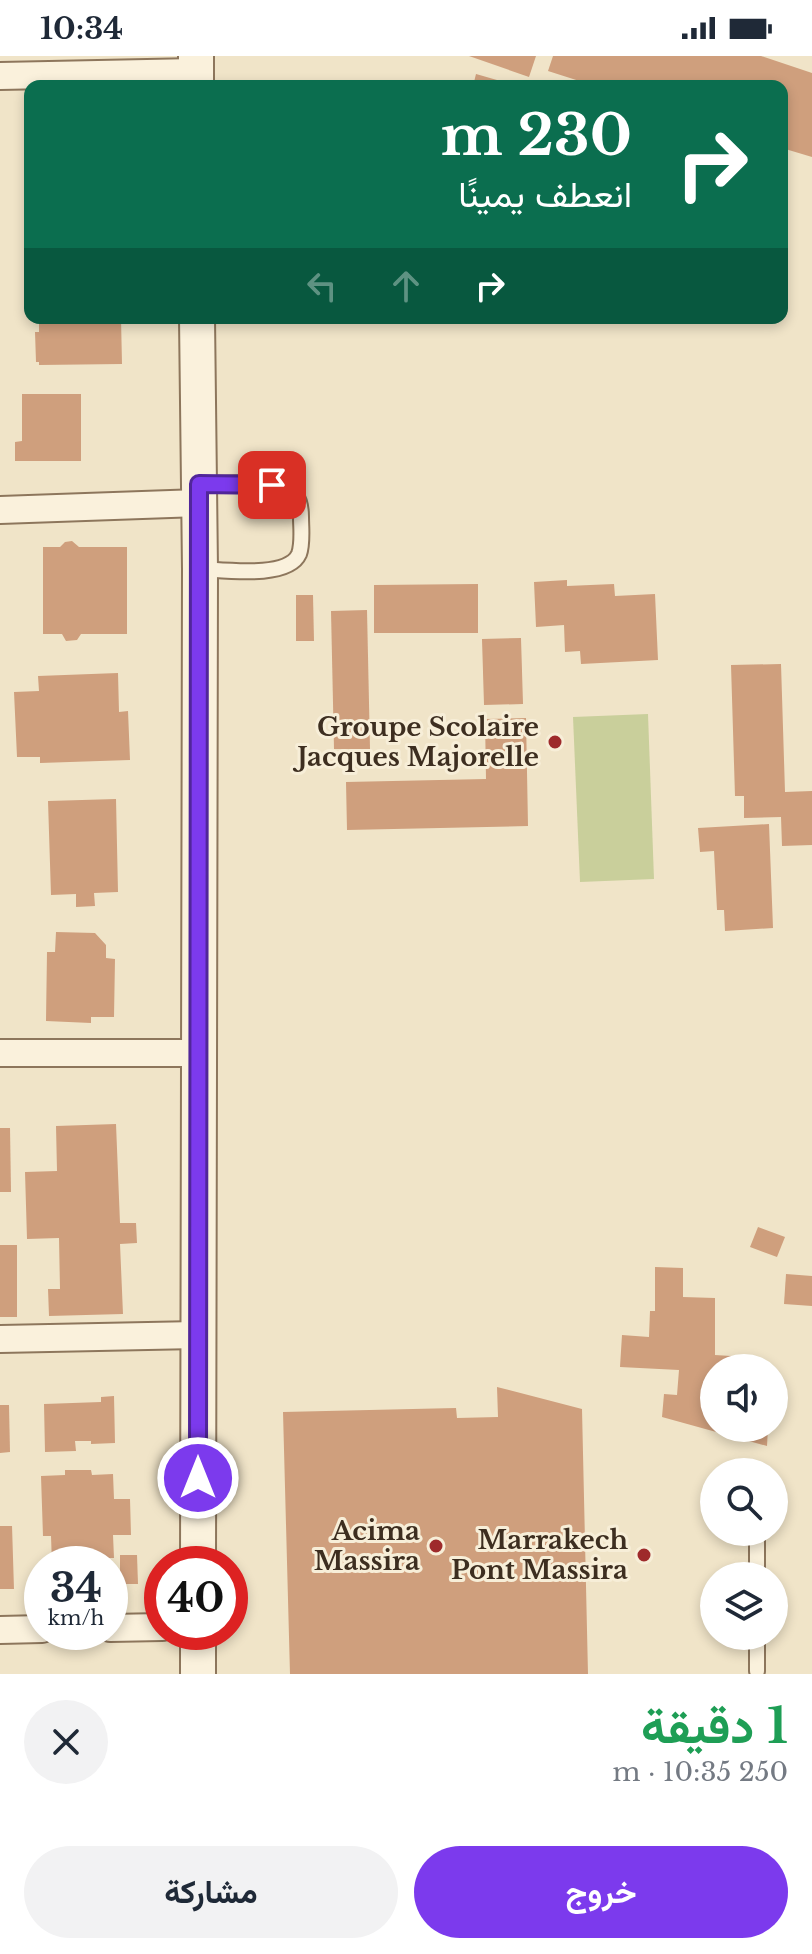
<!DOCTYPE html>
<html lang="ar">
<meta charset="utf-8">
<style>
:root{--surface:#fff;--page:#f2f2f3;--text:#1f2937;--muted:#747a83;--accent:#7c3aed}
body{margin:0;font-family:"Libre Baskerville",Vazirmatn,serif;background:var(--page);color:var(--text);direction:rtl;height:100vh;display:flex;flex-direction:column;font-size:30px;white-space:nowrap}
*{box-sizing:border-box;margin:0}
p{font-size:26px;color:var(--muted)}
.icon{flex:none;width:44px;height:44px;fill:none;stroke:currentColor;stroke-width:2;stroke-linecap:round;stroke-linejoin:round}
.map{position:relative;height:1618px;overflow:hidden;direction:ltr}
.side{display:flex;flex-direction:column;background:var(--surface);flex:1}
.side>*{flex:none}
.top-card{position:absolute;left:24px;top:24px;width:764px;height:244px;border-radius:16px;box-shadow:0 4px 12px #0003;direction:rtl;background:#0b6e4f;color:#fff;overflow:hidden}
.controls{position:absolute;left:700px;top:1298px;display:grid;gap:16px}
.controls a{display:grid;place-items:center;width:88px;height:88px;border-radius:50%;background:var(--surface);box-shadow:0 4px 12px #0003;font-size:40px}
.speed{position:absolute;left:24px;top:1490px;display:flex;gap:16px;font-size:40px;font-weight:700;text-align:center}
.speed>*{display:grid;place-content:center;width:104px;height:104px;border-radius:50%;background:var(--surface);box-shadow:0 4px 12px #0003;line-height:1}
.speed small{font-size:20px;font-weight:400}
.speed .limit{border:12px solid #d22;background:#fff;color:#111}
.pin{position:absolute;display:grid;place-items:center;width:68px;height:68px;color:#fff;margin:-34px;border-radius:16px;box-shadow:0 4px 12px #0006}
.me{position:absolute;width:88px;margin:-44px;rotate:0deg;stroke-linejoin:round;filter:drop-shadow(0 0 6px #0008)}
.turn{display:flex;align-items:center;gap:28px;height:168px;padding:0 24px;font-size:36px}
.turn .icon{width:104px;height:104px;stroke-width:2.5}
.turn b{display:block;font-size:56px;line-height:68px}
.lanes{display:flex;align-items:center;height:76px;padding:0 24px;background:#0003;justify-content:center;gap:40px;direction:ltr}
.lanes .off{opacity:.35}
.round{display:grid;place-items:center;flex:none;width:84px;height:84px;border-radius:42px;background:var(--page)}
.head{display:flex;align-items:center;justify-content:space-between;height:136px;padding:0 24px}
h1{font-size:48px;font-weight:700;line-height:60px;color:#1e9e55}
.button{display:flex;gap:16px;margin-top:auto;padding:16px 24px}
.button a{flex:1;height:92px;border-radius:48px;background:var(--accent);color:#fff;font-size:32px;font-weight:700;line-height:92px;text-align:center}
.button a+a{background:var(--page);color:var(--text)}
.status{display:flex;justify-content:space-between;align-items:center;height:56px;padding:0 40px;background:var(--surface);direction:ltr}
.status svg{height:22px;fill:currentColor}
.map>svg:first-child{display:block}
.green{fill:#c9cf9b}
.building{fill:#cf9f7d}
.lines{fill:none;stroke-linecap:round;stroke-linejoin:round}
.service-casing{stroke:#8d765c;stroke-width:18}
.minor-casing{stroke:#8d765c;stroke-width:30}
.tertiary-casing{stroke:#8d765c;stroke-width:38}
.service{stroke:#faf1dc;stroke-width:14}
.minor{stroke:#faf1dc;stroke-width:26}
.tertiary{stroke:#faf1dc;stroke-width:34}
.route-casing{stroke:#51269a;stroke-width:20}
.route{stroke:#7c3aed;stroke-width:14}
.poi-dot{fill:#9e2a2b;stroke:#f7eed8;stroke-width:3}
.labels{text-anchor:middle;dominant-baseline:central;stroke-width:6;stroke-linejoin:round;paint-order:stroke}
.poi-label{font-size:26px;font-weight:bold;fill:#3d2e20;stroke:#f7eed8;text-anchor:end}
</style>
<div class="status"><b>10:34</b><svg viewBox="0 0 49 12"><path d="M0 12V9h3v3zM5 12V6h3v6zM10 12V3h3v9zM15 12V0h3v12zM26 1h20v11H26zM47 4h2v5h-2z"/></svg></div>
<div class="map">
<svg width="812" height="1618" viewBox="0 0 812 1618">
<rect width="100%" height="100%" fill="#f0e4c8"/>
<polygon class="green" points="648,658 654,823 580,826 573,661"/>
<g class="building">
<polygon points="469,0 536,0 529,21"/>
<polygon points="553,0 761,0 812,17 812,101 782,92 782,30 595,30 548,15"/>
<polygon points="476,18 514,29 514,30 473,30"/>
<polygon points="39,262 121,262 122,308 39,309 39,306 36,306 35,276 39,276"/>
<polygon points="22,338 81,338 81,405 15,405 15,386 22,385"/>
<polygon points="72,485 79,491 127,491 127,578 81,578 77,584 66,585 62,578 43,578 43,491 60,491 65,486"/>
<polygon points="567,524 567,530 614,528 615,540 655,538 658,604 581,608 580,595 565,596 564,569 536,571 534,526"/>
<polygon points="478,528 478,577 374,577 374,529"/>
<polygon points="296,539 313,539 314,585 296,585"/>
<polygon points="367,554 370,693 334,693 331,555"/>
<polygon points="521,582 523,648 484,649 482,583"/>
<polygon points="781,608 785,736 812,735 812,789 782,790 781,761 744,762 744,740 735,740 731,609"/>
<polygon points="118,617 119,656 128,655 130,704 40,707 40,701 17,701 14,636 39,635 38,620"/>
<polygon points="526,662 528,770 347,774 346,726 486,723 485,663"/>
<polygon points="116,743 118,836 94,837 95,850 76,851 76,838 51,839 48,745"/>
<polygon points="769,768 773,872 725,875 724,854 717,854 714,795 700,796 698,772"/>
<polygon points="56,876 95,877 106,889 106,902 115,903 114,961 91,961 91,967 46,965 47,896 55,896"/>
<polygon points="116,1068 120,1167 136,1167 137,1187 120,1188 123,1258 49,1260 48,1233 60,1233 59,1182 27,1183 25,1116 57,1115 56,1070"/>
<polygon points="0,1072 10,1072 11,1136 0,1136"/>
<polygon points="758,1171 785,1181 777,1201 750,1191"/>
<rect x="0" y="1189" width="17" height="72"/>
<polygon points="655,1211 683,1212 683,1241 715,1242 715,1299 747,1301 746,1312 714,1312 714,1372 768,1372 767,1390 662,1361 664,1338 677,1339 679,1314 620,1311 622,1279 649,1281 650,1255 655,1255"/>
<polygon points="786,1218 812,1220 812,1250 784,1248"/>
<polygon points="497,1331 582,1353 588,1618 290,1618 283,1356 456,1352 457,1362 498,1361"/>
<polygon points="114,1340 115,1387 91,1388 91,1385 75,1385 76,1395 45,1396 44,1348 101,1346 101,1341"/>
<polygon points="0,1349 9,1349 10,1396 0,1397"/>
<polygon points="65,1414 91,1414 92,1419 113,1418 114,1443 130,1443 131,1479 113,1479 114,1502 97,1502 97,1508 52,1508 51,1480 43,1480 41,1420 65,1419"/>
<polygon points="0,1470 12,1470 14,1533 0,1533"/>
<polygon points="120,1499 137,1499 138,1528 120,1528"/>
</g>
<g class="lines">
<g class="service-casing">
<g id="service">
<path d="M199,428C218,428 269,424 285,431C298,436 301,448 301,461C301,472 303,487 299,498C288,523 224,514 200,513"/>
<polyline points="757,1476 757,1520"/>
<polyline points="757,1580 757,1615"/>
</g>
</g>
<g class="minor-casing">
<g id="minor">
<polyline points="0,20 196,16"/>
<polyline points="0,454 199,447"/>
<polyline points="0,997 198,997"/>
<polyline points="0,1283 197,1279"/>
<polyline points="110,1572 162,1571"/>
<polyline points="0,1574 42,1573"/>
</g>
</g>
<g class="tertiary-casing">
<g id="tertiary">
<polyline points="196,0 196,30"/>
<polyline points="197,262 200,513 198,1508"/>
<polyline points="198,1576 198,1618"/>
</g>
</g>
<use href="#service" class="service"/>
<use href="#minor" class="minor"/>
<use href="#tertiary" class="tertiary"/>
</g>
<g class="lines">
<g class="route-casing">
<polyline id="route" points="198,1422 199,428 272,429"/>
</g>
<use href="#route" class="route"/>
</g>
<g class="poi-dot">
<circle cx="555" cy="686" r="8"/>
<circle cx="436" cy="1490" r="8"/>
<circle cx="644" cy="1499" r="8"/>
</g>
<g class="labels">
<g class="poi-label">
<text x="539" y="671">Groupe Scolaire<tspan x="539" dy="30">Jacques Majorelle</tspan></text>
<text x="420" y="1475">Acima<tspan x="420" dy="30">Massira</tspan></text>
<text x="628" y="1484">Marrakech<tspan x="628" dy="30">Pont Massira</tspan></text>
</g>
</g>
</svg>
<div class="controls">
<a><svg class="icon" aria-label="sound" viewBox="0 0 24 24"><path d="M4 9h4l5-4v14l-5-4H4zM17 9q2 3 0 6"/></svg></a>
<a><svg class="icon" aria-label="search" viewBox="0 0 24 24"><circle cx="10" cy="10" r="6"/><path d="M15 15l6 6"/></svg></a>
<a><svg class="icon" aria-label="layers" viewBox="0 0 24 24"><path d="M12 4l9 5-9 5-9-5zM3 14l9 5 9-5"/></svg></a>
</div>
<div class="speed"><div>34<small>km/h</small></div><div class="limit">40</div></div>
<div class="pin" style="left:272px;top:429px;background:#d93025"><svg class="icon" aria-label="arrive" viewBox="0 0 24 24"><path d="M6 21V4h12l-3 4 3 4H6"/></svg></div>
<svg class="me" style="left:198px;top:1422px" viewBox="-20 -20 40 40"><circle r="17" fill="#7c3aed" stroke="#fff" stroke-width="3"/><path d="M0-11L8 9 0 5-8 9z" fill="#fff"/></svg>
<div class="top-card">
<div class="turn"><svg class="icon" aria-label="right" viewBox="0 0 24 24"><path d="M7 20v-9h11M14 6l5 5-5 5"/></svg><div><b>230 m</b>انعطف يمينًا</div></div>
<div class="lanes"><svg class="icon off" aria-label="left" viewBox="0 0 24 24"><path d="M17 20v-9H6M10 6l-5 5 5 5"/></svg><svg class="icon off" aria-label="ahead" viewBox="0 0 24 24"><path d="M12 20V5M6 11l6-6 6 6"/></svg><svg class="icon" aria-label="right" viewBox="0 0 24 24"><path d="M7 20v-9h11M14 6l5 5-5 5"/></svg></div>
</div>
</div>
<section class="side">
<div class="head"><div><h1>1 دقيقة</h1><p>250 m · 10:35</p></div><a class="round"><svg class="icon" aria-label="close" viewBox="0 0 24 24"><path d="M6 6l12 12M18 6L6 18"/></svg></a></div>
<div class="button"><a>خروج</a><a>مشاركة</a></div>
</section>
